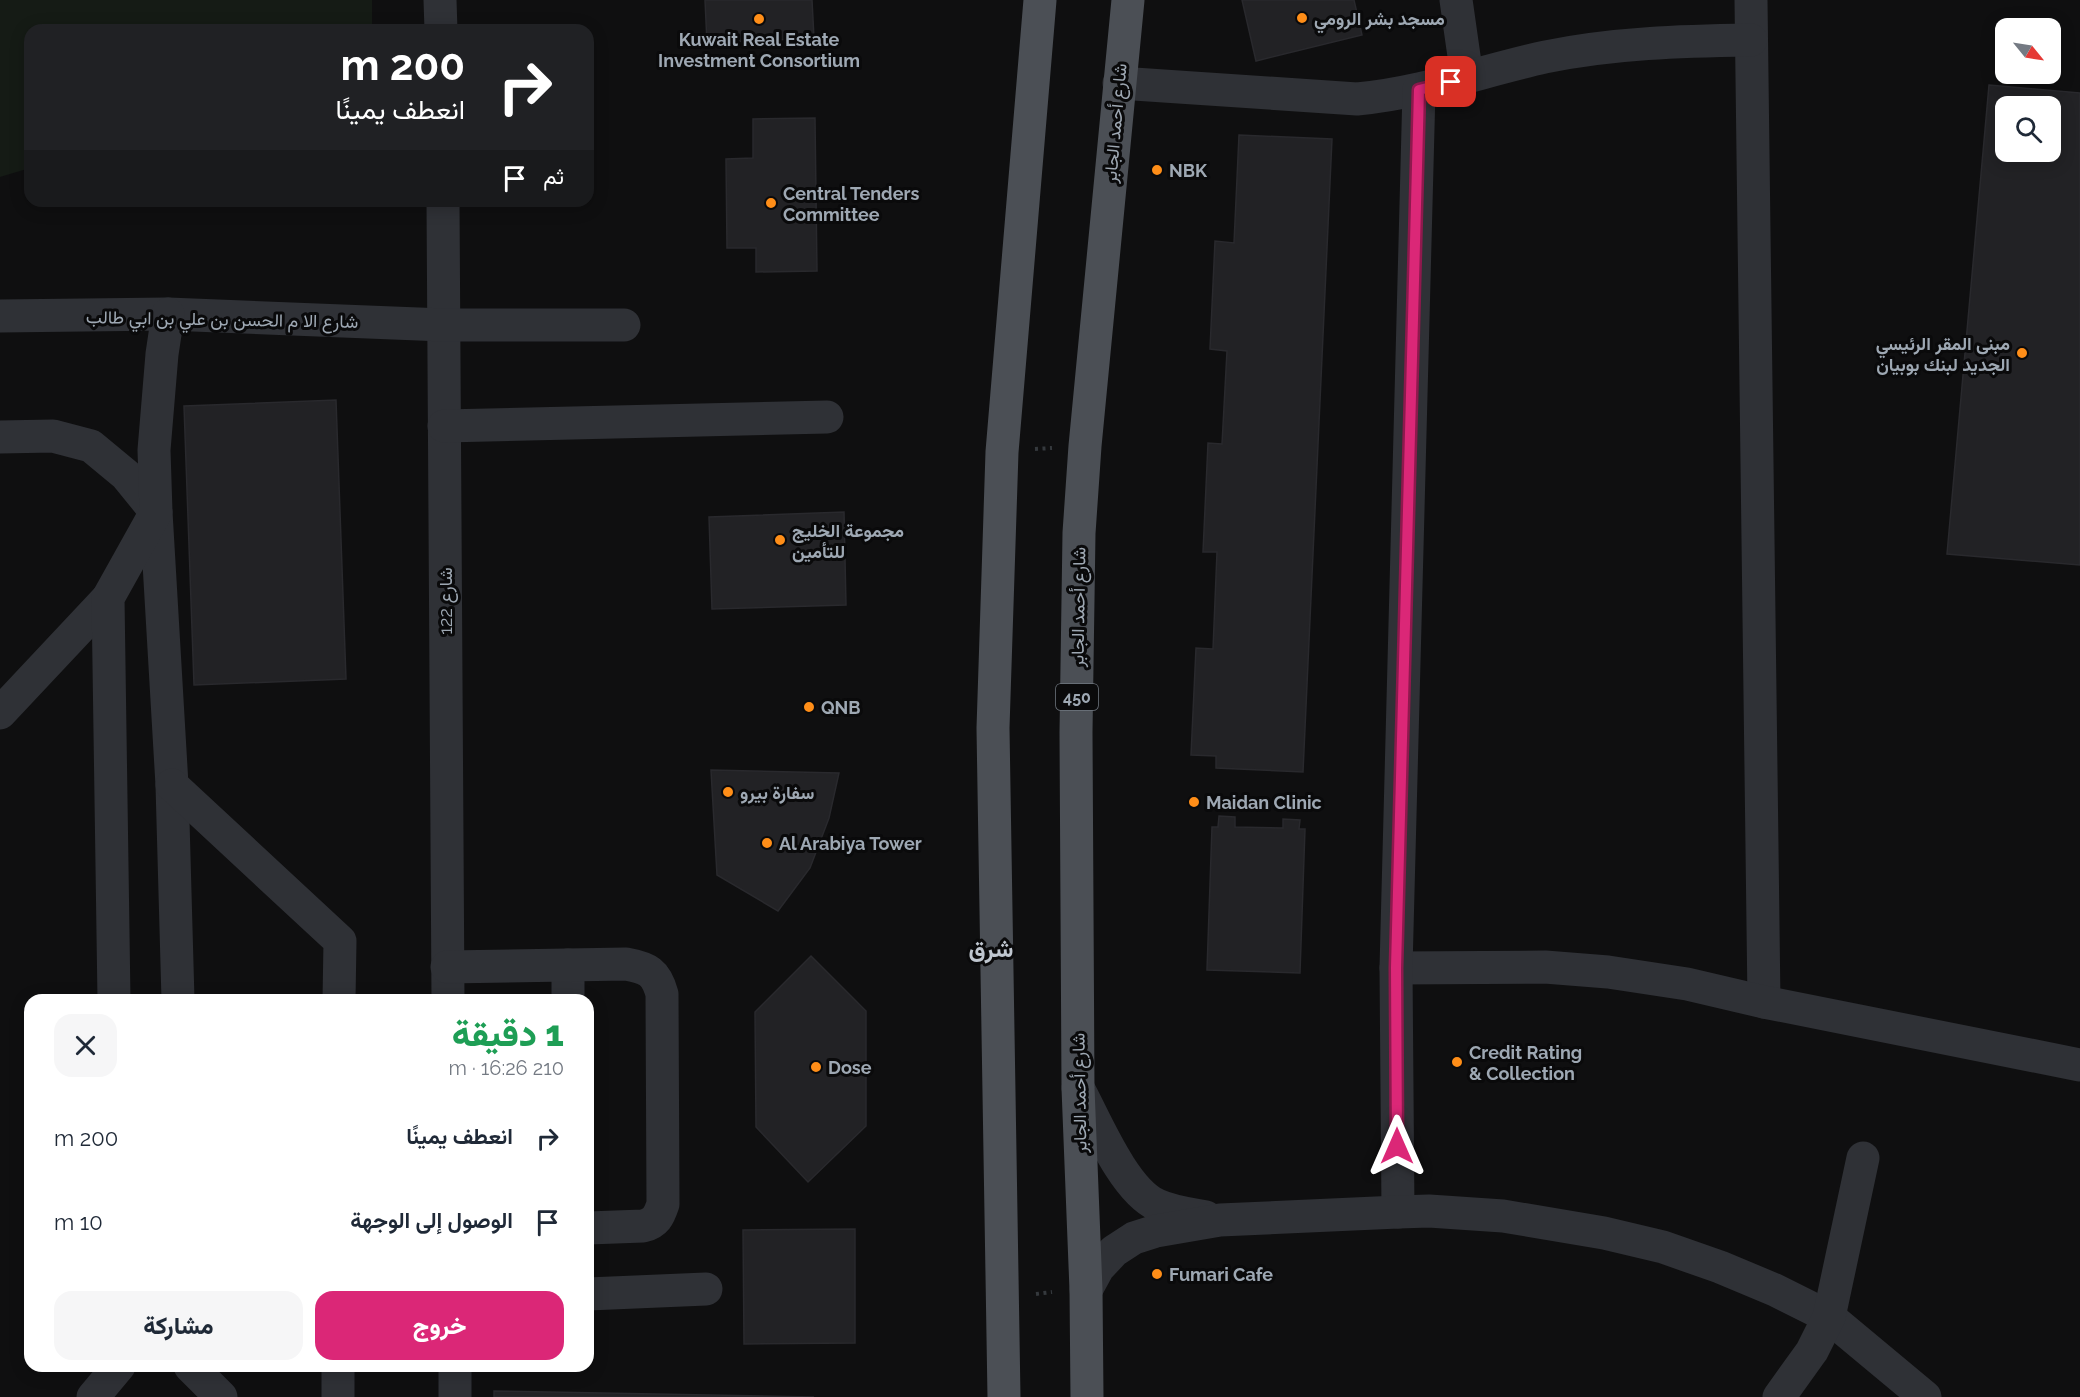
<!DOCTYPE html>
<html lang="ar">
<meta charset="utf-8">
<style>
:root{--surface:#fff;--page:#f6f6f7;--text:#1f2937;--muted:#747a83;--accent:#db2777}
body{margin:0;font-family:Raleway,Vazirmatn,sans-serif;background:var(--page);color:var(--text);direction:rtl;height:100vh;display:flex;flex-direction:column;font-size:22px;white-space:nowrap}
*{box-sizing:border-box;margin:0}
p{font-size:20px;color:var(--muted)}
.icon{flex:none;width:33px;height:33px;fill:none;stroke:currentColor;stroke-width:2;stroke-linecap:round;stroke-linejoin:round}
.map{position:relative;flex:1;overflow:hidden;direction:ltr}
.details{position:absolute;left:24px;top:994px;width:570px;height:378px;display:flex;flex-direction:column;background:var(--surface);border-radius:18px;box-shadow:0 3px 15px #0003;direction:rtl}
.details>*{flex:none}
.top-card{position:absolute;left:24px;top:24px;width:570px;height:183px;border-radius:18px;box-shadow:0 3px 15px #0003;direction:rtl;background:#202124;color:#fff;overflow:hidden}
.needle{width:39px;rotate:120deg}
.buttons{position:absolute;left:1995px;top:18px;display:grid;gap:12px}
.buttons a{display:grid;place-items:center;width:66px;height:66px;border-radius:12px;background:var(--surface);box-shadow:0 3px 15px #0003;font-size:30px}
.pin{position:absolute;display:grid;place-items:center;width:51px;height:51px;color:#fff;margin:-26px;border-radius:12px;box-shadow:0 3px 9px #0006}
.me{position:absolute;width:66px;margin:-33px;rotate:0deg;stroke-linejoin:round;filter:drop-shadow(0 0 4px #0008)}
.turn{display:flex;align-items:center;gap:21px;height:126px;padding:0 30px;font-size:27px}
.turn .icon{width:78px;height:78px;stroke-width:2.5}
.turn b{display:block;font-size:42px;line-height:51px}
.then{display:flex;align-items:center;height:57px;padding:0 30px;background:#0003;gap:12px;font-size:22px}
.round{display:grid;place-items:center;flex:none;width:63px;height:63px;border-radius:18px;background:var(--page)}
.headline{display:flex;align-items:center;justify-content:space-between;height:102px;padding:0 30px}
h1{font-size:36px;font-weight:800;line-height:45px;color:#1e9e55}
.button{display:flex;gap:12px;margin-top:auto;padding:12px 30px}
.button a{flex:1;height:69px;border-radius:18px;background:var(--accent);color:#fff;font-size:24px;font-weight:800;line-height:69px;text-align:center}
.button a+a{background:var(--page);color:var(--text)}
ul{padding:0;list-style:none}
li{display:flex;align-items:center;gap:18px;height:84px;padding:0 30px}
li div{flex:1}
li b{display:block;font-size:22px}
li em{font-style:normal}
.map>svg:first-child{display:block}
.green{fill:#151b15}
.building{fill:#222225;stroke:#29292d;stroke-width:1.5;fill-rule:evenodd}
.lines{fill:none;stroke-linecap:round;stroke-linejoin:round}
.path{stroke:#35393d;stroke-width:4;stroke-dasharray:3 4.5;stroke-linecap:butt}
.minor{stroke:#2f3136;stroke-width:33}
.major{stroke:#4b4f55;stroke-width:33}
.route-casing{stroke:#8e194d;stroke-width:15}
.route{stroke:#db2777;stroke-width:10}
.poi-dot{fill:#ff8e18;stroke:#0a0a0b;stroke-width:2}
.labels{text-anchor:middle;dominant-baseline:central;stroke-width:6;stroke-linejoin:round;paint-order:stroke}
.shield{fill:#0a0a0b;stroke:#727981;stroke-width:1.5}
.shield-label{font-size:16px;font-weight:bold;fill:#9ea8b3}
.poi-label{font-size:18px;font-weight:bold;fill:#9ea8b3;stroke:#0a0a0b;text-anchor:start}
.street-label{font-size:18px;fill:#9ea8b3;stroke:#0a0a0b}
.district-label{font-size:24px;font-weight:bold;fill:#bfc6cf;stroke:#0a0a0b}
</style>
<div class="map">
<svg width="2080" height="1397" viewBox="0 0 2080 1397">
<rect width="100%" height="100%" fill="#0f0f10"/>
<polygon class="green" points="0,0 372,0 372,30 30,30 30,168 0,177"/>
<g class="building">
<polygon points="705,0 812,0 814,38 707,43"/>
<polygon points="1242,0 1354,0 1362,35 1256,61"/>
<path d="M1989,85L2080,93V565L1947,554ZM2006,106H2050V152H2006Z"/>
<polygon points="815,118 817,271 756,272 756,248 727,248 726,159 753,158 753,119"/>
<polygon points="1239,135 1332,139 1303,772 1216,768 1216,756 1191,755 1196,648 1213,649 1217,552 1203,552 1208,443 1222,444 1227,351 1210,349 1215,241 1234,243"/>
<polygon points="336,400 346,679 194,685 184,406"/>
<polygon points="844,512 846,605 712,609 709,517"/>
<polygon points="711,770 839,773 829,818 810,868 778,911 717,875"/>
<polygon points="1219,816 1235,817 1235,827 1283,828 1283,819 1300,820 1299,829 1305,829 1300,973 1207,970 1212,827 1218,827"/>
<polygon points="811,956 866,1011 866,1126 808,1182 756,1127 755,1012"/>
<polygon points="855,1229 855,1343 744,1344 743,1230"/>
<polygon points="494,1391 814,1397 494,1397"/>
</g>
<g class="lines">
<g class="path">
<polyline points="1035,449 1052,448"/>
<polyline points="1036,1294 1052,1292"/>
</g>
<g class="minor">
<polyline points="440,0 441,30"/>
<polyline points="1456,0 1467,77"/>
<polyline points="1751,0 1764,1002"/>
<path d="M1119,83L1357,99C1422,93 1482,71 1545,57C1613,43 1682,41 1751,40"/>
<polyline points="443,201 448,1000"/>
<polyline points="0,316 168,314 444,325 624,325"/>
<polyline points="444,426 827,417"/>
<polyline points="0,437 53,436 91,446 126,475 156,512 172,785 178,1000"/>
<polyline points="0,713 108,598"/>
<polyline points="172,785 340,941 339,1000"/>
<polyline points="568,965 568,1000"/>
<path d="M447,967L626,964C648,968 656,972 662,994L663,1204C659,1216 656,1223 643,1226L588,1228"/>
<polyline points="1396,968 1545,967 1608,972 1687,984 1764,1002 2080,1065"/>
<polyline points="114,1000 108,598 156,512 154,450 162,354 168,314"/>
<path d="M1078,1088C1096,1121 1123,1189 1157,1205C1172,1212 1190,1214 1206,1217"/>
<polyline points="1398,1212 1396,968 1419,90"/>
<polyline points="1086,1290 1098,1268 1114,1251 1134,1238 1156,1231 1220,1220 1398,1212 1429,1211 1503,1216 1604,1233 1663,1247 1720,1267 1775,1290 1829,1317 1925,1397"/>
<polyline points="588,1294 706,1289"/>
<polyline points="190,1366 221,1397"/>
<polyline points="455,1366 455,1397"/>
<polyline points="93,1397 119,1366"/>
<polyline points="338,1397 338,1366"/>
<polyline points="1779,1397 1812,1351 1829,1317 1863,1158"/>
</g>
<g class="major">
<polyline points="1004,1397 993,728 1002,452 1040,0"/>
<polyline points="1087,1397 1086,1290 1078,1088 1076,732 1079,533 1085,446 1128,0"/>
</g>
</g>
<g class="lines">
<g class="route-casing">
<polyline id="route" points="1397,1146 1396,968 1419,90 1451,82"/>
</g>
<use href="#route" class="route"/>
</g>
<g class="poi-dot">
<circle cx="1302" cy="18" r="6"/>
<circle cx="759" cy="19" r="6"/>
<circle cx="1157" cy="170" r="6"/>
<circle cx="771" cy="203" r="6"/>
<circle cx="2022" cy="353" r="6"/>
<circle cx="780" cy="540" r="6"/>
<circle cx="809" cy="707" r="6"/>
<circle cx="728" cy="792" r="6"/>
<circle cx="1194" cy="802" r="6"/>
<circle cx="767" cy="843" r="6"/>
<circle cx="1457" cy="1062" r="6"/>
<circle cx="816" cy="1067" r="6"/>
<circle cx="1157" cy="1274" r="6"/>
</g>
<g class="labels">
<rect class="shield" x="1056" y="684" width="42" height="26" rx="4.5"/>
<g class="shield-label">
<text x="1077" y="697">450</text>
</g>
<g class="poi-label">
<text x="1314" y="18">مسجد بشر الرومي</text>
<text x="759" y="39" text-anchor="middle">Kuwait Real Estate<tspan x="759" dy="21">Investment Consortium</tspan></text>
<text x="1169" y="170">NBK</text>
<text x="783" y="193">Central Tenders<tspan x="783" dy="21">Committee</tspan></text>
<text x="2010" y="343" text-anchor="end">مبنى المقر الرئيسي<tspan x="2010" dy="21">الجديد لبنك بوبيان</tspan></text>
<text x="792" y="530">مجموعة الخليج<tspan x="792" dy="21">للتأمين</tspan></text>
<text x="821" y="707">QNB</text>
<text x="740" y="792">سفارة بيرو</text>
<text x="1206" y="802">Maidan Clinic</text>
<text x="779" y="843">Al Arabiya Tower</text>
<text x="1469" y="1052">Credit Rating<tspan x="1469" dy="21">&amp; Collection</tspan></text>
<text x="828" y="1067">Dose</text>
<text x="1169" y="1274">Fumari Cafe</text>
</g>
<g class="street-label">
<text transform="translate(1115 123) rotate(-85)">شارع أحمد الجابر</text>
<text transform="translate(222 319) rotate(1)">شارع الا م الحسن بن علي بن ابي طالب</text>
<text transform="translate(445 601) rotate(-90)">شارع 122</text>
<text transform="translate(1078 607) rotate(-89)">شارع أحمد الجابر</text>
<text transform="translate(1079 1093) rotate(-91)">شارع أحمد الجابر</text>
</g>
<g class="district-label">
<text x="991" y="948">شرق</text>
</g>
</g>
</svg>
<div class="buttons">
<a><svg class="needle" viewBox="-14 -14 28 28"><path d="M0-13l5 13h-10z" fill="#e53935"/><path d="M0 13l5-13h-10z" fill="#747a83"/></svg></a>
<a><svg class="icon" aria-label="search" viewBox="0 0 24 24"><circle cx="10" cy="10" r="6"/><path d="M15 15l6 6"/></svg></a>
</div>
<div class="pin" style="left:1451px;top:82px;background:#d93025"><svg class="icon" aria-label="arrive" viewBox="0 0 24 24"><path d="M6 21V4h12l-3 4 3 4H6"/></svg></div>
<svg class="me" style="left:1397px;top:1146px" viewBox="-20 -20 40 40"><path d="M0-17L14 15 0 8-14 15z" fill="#db2777" stroke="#fff" stroke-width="4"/></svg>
<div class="top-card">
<div class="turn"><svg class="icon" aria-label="right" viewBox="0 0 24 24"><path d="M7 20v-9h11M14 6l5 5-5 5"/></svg><div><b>200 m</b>انعطف يمينًا</div></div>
<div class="then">ثم<svg class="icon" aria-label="arrive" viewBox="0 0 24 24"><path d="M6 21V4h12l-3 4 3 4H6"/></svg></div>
</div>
<section class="details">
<div class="headline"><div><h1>1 دقيقة</h1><p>210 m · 16:26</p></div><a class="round"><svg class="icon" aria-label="close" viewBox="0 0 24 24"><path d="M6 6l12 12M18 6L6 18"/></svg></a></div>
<ul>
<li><svg class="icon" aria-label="right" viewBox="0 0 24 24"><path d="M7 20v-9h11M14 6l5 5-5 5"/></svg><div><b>انعطف يمينًا</b></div><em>200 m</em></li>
<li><svg class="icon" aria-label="arrive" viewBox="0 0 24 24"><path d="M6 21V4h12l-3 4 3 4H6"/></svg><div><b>الوصول إلى الوجهة</b></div><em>10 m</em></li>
</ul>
<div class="button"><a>خروج</a><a>مشاركة</a></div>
</section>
</div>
